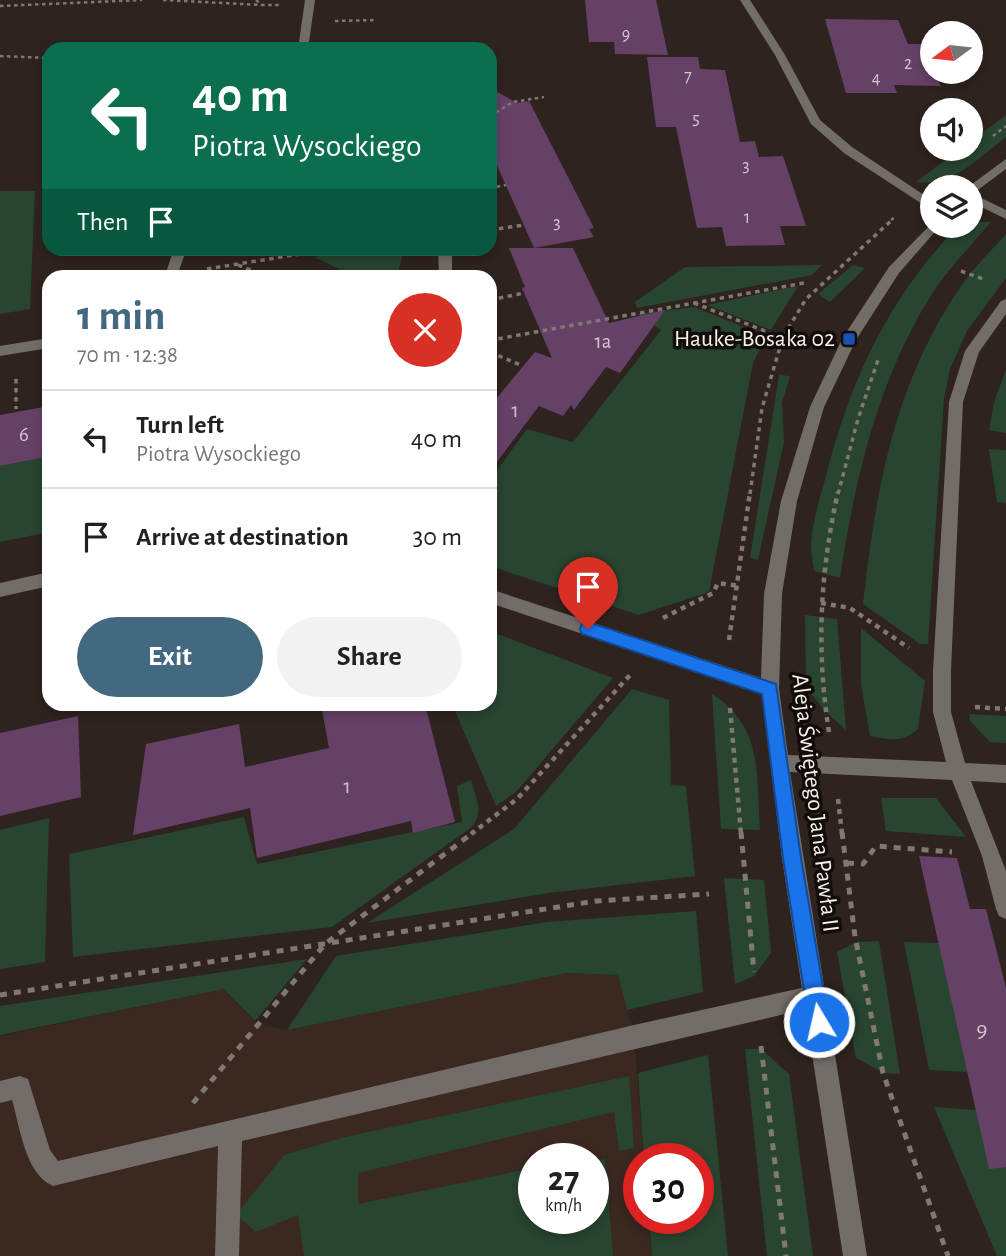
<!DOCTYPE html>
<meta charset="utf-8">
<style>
:root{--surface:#fff;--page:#f2f2f2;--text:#202124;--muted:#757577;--line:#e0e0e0;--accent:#436981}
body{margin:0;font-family:"Alegreya Sans",sans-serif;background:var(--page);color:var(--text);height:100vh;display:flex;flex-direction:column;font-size:26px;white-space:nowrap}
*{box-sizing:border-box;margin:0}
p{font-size:23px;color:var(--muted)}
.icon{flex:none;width:38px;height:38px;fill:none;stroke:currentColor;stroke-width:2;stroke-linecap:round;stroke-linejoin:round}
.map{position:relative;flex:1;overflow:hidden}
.drawer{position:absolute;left:42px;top:270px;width:455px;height:441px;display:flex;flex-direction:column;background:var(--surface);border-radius:21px;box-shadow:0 4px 10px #0003}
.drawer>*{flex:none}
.guide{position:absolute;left:42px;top:42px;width:455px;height:214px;border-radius:21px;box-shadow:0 4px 10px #0003;background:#0b6e4f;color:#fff;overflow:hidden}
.needle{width:46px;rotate:255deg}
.fabs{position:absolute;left:920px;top:21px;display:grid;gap:14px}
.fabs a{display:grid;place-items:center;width:63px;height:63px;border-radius:50%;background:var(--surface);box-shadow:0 4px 10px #0003;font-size:35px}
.speed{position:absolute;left:518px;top:1143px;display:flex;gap:14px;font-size:35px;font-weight:700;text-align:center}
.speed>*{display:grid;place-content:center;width:91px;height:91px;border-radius:50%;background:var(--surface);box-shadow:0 4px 10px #0003;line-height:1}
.speed small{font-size:18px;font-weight:400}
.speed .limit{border:10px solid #d22;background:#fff;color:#111}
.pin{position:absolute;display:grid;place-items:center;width:60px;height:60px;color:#fff;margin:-72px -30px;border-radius:50% 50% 50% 0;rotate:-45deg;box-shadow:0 0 7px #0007}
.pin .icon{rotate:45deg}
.me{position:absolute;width:77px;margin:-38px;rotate:351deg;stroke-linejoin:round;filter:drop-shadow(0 0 5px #0008)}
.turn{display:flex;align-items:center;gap:24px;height:147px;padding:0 35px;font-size:32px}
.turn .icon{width:91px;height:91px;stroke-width:2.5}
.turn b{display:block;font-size:49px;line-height:60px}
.then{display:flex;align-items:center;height:66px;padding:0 35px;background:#0003;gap:14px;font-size:26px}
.round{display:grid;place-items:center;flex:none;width:74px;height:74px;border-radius:37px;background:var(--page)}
.summary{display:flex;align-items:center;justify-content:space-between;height:119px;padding:0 35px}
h1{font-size:42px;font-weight:700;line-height:52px;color:var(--accent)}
.action{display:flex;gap:14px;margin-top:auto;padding:14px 35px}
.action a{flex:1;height:80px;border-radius:42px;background:var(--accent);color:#fff;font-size:28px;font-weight:700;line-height:80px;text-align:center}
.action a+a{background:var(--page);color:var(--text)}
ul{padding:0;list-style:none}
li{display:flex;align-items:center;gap:21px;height:98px;padding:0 35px;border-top:2px solid var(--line)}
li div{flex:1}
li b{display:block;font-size:26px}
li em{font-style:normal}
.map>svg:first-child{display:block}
.education{fill:#3a2821;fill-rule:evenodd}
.green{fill:#284530}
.building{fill:#654167}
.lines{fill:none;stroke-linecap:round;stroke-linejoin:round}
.path-far3{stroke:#817773;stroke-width:2.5;stroke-dasharray:3.5 3.5;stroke-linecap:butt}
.path-far2{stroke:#817773;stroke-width:3.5;stroke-dasharray:4.5 4.5;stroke-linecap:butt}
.path-far1{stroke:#817773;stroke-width:4.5;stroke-dasharray:5 5;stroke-linecap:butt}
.path{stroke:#817773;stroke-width:5;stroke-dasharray:7 7;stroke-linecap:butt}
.service{fill:#736d6a;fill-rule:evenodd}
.minor{fill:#736d6a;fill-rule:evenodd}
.route{fill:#1a73e8;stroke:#114b97;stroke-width:2}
.transit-dot{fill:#1a4fb4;stroke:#120d0b;stroke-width:2.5}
.labels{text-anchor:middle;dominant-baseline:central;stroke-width:7;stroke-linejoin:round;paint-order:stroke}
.far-number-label{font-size:18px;fill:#d4c5cc}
.number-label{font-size:21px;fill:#d4c5cc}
.poi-label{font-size:24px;fill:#f9f1ee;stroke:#120d0b;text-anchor:end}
.street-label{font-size:24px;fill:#f9f1ee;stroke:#120d0b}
.near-number-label{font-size:24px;fill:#d4c5cc}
</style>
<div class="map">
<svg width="1006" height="1256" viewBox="0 0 1006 1256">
<rect width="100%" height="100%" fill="#2e231e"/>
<path class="education" d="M567,973L618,975L634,1036L644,1158H639V1218H649L652,1256H0V1036L224,989L257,1024L287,1030ZM534,1158H593V1218H534Z"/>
<g class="green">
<path d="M1006,115V137C978,158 952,188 916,182L960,149H971V141Z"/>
<polygon points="0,191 35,191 30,309 0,314"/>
<path d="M971,222H991C969,248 944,273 927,302C877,384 854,484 840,578L814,571C813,563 811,553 811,545C812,521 821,495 827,472C852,376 889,298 958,226H971Z"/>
<path d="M1006,234V278L967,331L950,369L944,399L928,644H920L863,604C876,488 895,379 964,282C976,265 992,250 1006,234Z"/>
<polygon points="363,249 404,249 397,276 354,276 314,257"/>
<polygon points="822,265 812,275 637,308 635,302 685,267"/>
<polygon points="853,265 865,268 830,302 818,294"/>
<polygon points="798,286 771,330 707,305"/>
<polygon points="694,307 766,336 753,363 709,592 639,615 490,566 490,480 527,429 573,442 661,330 637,314"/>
<polygon points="1006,370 1006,433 1005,433 989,430 994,402"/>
<polygon points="779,375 790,376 782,403 784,442 758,560 750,558"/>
<polygon points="989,449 1006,450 1006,503 997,502"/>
<polygon points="49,453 49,532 0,542 0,466 41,458 41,454"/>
<polygon points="805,615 837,619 846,730 825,711 806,687"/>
<path d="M861,628L925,681L918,729C902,743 890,740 870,736L861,684Z"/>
<polygon points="490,631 613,678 517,791 496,806 452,704 490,704"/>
<polygon points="632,689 669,700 671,785 686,786 695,876 549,893 367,923 514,829"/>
<path d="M712,694C764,727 756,776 760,830L721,829Z"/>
<polygon points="969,714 1006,716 1006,743 990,742 970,721"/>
<path d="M471,780C476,798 484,811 472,827L332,927L73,957L69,854L244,817L257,864L462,822L457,786Z"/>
<polygon points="881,798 936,798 966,837 886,831"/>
<polygon points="49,818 45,962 0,969 0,830"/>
<polygon points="724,878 764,880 771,953 754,976 735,984"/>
<polygon points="696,911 703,992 627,1010 618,975 567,973 287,1030 336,956 547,922"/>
<polygon points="879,941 900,1074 883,1073 856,1058 837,952 856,942"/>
<polygon points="904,942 939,943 968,1072 929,1070"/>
<polygon points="307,959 255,1021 224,989 0,1035 0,1006"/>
<polygon points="745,1049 761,1049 789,1074 813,1256 767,1256"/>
<polygon points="708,1055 728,1256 652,1256 649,1218 698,1218 698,1158 644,1158 638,1073"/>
<polygon points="629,1076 634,1148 619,1151 614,1112 358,1173 358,1204 534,1168 534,1218 593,1218 593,1161 605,1159 613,1256 304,1256 298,1215 256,1232 236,1215 284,1155 345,1137"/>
<polygon points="934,1107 976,1110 1006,1150 1006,1256 997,1256"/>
</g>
<g class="building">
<polygon points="585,0 656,0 668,55 615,54 614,42 589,42"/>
<polygon points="825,19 898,20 908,44 923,44 933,72 941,86 894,85 897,93 846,93"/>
<polygon points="647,57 698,57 700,69 725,70 740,142 755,141 759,157 783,156 806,226 780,226 785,245 726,246 722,227 697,228 676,127 656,127"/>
<polygon points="490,88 517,103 529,101 594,228 589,229 594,237 534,248 490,150"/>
<polygon points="509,248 573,248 609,323 665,310 620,373 606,367 574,410 571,405 563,416 539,406 490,471 490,406 535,352 552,358 522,288 525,287"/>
<polygon points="49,406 49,453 41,454 41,458 0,466 0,415"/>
<polygon points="321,704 425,704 455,822 413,833 411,821 257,858 250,808 133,835 146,744 239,724 245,767 329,748"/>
<polygon points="78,716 81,797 0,816 0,733"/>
<polygon points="919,856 957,858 970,909 986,909 1006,988 1006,1167 989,1169"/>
</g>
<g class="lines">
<g class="path-far3">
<polyline points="163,0 262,5"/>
<polyline points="256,0 262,5 280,5"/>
<polyline points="0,6 142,0"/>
<polyline points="335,21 377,20"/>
<polyline points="0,56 49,58"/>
<polyline points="490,116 513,102 544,97"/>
<polyline points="993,136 1006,126"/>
<polyline points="490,188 506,185"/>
<polyline points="891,220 895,217"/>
</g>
<g class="path-far2">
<polyline points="490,230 524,225"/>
<polyline points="238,265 265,276"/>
<polyline points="207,269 337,248"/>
<polyline points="961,271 986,280"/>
<polyline points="490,300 524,293"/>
<polyline points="694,303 775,335"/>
<polyline points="490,336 497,339 804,283"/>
<polyline points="490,352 523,366"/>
<polyline points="16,379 16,409"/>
<polyline points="750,494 762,408 783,337 806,299 893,219"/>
<polyline points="838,494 858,419 878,360"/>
</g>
<g class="path-far1">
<polyline points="821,603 850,608 909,648"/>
<polyline points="663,618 713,593 718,583 739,586"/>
<polyline points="729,640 750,492"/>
<polyline points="975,707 1006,709"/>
<polyline points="730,708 741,834"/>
<path d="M829,732C816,650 820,572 838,492"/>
<polyline points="838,799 842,834"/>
<polyline points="471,834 517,799 630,675"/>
</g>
<g class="path">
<polyline points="741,832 754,972"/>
<polyline points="842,832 855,937 883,1073 948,1256"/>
<polyline points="847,863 863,864 876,846 952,852"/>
<polyline points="0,995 596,901 709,894"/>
<polyline points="761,1046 786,1256"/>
<polyline points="193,1103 325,944 474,832"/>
</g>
<g class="service">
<polygon points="971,193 1006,210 1006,219 971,202"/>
<path d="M815,985L823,988L826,996L823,1004L815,1007L242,1141L239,1256H215L218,1146L53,1186C25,1174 20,1127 12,1100L0,1103V1081L20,1076L28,1079L50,1150L58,1161L634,1025Z"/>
</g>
<g class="minor">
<polygon points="305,0 315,0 308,49 298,49"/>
<polygon points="740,0 750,0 785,55 820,120 852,147 933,201 933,211 844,153 811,124 775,55"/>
<polygon points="1006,159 1006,169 971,195 971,187 968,187"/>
<polygon points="933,222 933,226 940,226 899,273 856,340 824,407 797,501 782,594 779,689 788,755 946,762 933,712 933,670 949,402 965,351 1001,301 1006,299 1006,314 979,352 963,402 951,670 951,712 965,763 1006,765 1006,783 971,781 1006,871 1006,919 999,916 996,909 982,856 952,780 790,772 867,1256 843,1256 782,858 762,694 490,603 490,589 761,678 764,594 781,501 810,407 842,339 889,267"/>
<polygon points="174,248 187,248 177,276 165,276"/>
<polygon points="438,248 452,248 452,276 439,276"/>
<polygon points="49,338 49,348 0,356 0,346"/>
<polygon points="49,572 49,586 0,597 0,583"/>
</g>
</g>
<polygon class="route" points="588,622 776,684 801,858 829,1022 826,1029 819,1032 812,1029 809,1022 783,858 762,694 582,634 580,629 582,624"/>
<rect class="transit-dot" x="842" y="332" width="14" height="14" rx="3.5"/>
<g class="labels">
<g class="far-number-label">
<text x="626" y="35">9</text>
<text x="908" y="64">2</text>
<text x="688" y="77">7</text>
<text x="876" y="79">4</text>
<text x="696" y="119">5</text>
<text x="746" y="166">3</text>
<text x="747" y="218">1</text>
<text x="557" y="223">3</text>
</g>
<g class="number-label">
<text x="603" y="341">1a</text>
<text x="515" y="410">1</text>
<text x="24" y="434">6</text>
<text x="347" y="786">1</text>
</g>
<g class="poi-label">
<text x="835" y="339">Hauke-Bosaka 02</text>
</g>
<g class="street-label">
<text transform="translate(815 803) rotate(83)">Aleja Świętego Jana Pawła II</text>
</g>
<g class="near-number-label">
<text x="982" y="1030">9</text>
</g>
</g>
</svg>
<div class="fabs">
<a><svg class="needle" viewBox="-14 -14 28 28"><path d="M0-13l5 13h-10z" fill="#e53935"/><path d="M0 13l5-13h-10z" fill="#757577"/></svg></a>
<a><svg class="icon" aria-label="sound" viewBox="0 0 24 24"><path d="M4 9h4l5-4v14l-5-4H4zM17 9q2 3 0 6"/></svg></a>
<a><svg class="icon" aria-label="layers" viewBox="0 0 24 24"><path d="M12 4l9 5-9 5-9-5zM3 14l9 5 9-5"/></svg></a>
</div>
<div class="speed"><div>27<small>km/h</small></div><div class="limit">30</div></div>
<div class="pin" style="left:588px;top:629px;background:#d93025"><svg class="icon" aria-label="arrive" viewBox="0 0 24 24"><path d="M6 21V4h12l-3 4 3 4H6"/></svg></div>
<svg class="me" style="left:819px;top:1022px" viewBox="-20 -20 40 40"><circle r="17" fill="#1a73e8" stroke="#fff" stroke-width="3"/><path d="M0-11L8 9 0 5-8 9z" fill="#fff"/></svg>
<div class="guide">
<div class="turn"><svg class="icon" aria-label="left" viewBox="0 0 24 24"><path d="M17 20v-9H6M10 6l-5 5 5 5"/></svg><div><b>40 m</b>Piotra Wysockiego</div></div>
<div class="then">Then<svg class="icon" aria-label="arrive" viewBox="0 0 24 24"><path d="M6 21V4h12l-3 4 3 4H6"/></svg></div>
</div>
<section class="drawer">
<div class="summary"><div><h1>1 min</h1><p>70 m · 12:38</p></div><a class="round" style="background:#d93025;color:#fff"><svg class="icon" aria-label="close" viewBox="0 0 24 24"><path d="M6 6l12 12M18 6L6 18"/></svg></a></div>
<ul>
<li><svg class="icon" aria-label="left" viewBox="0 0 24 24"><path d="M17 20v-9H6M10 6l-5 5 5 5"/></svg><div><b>Turn left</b><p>Piotra Wysockiego</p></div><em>40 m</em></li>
<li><svg class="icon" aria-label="arrive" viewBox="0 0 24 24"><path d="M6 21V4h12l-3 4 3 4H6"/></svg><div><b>Arrive at destination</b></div><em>30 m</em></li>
</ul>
<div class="action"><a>Exit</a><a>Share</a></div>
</section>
</div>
